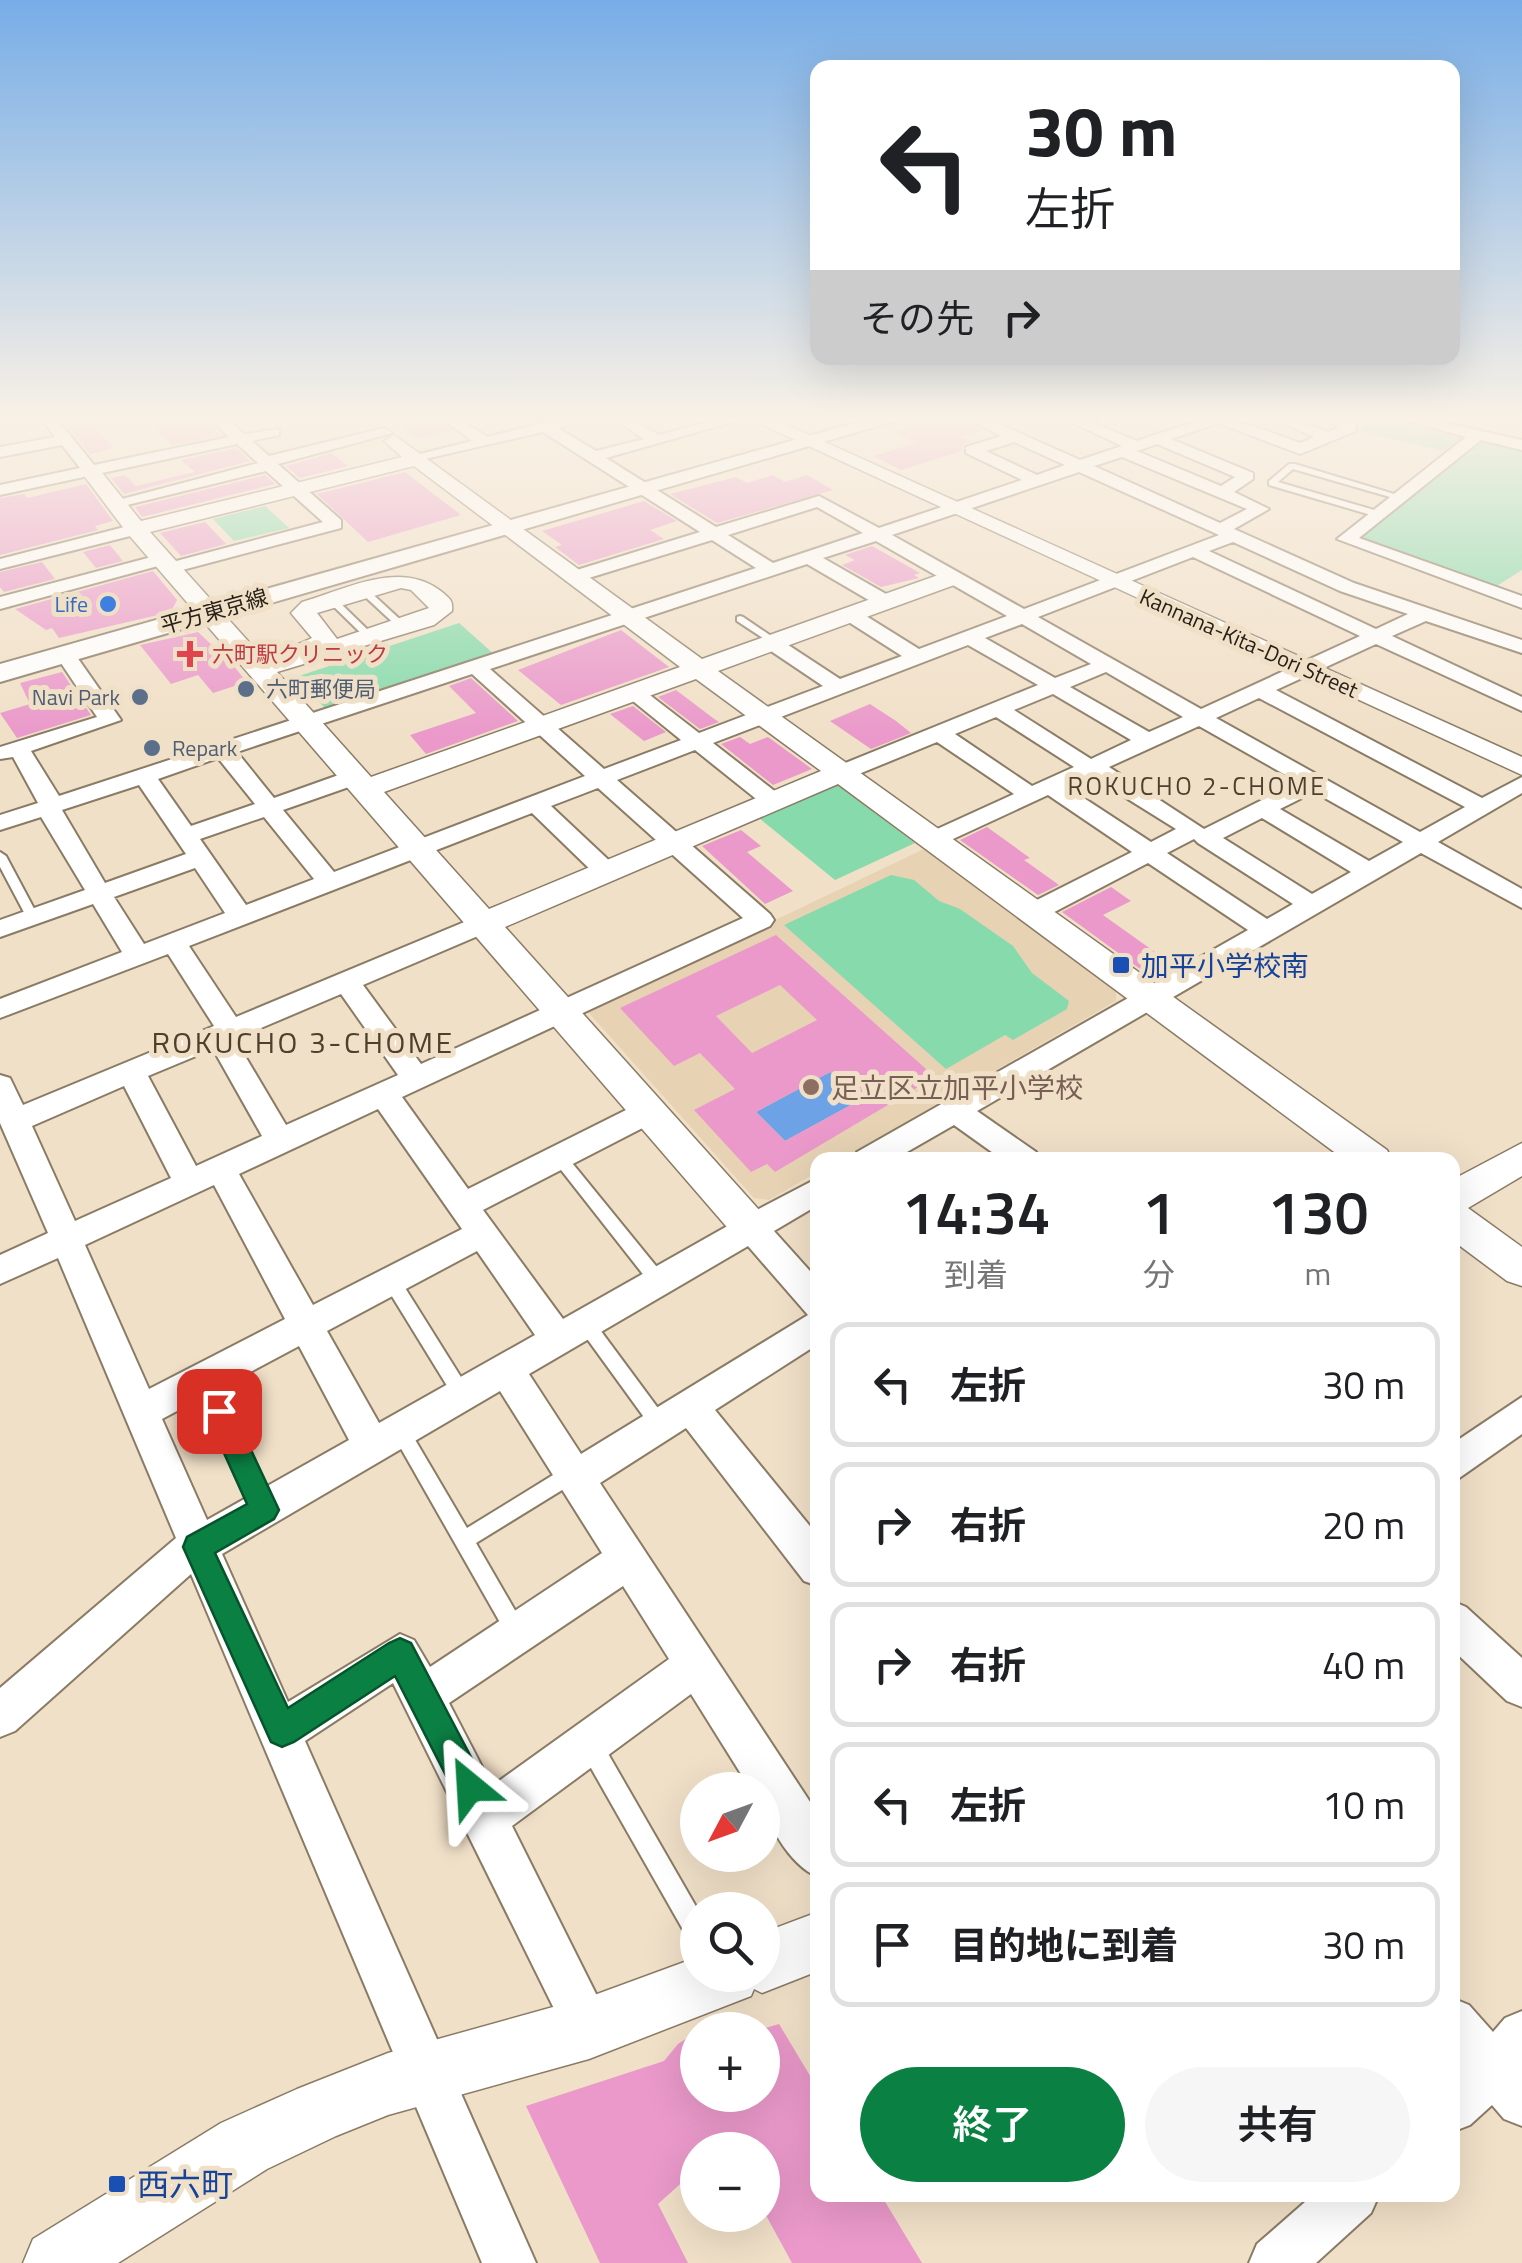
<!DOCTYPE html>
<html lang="ja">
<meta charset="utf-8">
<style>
:root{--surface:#fff;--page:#f6f6f6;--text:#202124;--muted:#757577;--line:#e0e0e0;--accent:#0b8043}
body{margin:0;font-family:"Titillium Web","Noto Sans JP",sans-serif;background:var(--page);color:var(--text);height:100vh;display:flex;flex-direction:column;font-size:38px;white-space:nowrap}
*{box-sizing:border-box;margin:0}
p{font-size:32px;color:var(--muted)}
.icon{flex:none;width:55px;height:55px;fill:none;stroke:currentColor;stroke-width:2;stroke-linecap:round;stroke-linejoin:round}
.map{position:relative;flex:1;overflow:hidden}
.sheet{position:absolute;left:810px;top:1152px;width:650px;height:1050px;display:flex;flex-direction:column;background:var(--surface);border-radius:20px;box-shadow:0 10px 40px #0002}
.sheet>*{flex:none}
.banner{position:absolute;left:810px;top:60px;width:650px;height:305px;border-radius:20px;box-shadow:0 10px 40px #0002;background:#fff;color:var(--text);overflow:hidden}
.needle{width:65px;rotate:229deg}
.buttons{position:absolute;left:680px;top:1772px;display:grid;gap:20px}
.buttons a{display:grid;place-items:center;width:100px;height:100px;border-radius:50%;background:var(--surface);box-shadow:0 10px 40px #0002;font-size:50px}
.pin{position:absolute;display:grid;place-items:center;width:85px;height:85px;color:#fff;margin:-42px;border-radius:20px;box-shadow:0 5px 15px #0006}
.me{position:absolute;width:110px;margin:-55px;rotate:333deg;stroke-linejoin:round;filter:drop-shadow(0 0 8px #0008)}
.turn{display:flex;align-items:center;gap:35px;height:210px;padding:0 50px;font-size:45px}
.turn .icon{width:130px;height:130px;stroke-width:2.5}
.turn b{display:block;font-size:70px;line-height:85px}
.then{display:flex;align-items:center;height:95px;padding:0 50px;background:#0003;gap:20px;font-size:38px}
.eta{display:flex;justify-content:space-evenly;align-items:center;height:170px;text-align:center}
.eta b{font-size:60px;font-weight:600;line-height:70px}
.primary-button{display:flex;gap:20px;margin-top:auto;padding:20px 50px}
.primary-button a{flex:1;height:115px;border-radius:60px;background:var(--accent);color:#fff;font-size:40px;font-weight:600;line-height:115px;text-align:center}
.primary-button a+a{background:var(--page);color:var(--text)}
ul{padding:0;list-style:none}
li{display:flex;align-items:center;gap:30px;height:125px;margin:0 20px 15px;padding:0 30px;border:5px solid var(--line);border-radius:20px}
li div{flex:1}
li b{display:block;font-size:38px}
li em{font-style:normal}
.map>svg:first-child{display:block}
.built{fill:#e7d2b4}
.green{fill:#86daab}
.water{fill:#6da3e6}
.building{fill:#ea99ca;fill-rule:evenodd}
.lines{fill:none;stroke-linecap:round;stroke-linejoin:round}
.service-casing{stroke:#8a7b65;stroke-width:4}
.minor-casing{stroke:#8a7b65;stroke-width:4}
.tertiary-casing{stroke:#8a7b65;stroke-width:3}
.secondary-casing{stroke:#8a7b65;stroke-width:4}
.service{fill:#fff;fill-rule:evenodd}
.minor{fill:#fff;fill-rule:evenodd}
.tertiary{fill:#fff;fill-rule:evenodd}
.secondary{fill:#fff;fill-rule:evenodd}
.route{fill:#0b8043;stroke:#07532c;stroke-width:2.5}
.shop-dot{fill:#3f7fe0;stroke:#f1e0c8;stroke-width:4}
.health-dot{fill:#e0444e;stroke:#f1e0c8;stroke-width:4}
.service-dot{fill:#5c6f8a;stroke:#f1e0c8;stroke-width:4}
.transit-dot{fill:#1a4fb4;stroke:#f1e0c8;stroke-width:4}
.education-dot{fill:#8d6e63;stroke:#f1e0c8;stroke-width:4}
.labels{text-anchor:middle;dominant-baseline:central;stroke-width:10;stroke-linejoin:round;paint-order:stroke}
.far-shop-label{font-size:22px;fill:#366cbe;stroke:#f1e0c8;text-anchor:end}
.far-street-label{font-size:22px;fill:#272118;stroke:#f1e0c8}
.far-health-label{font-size:22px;fill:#be3a42;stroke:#f1e0c8;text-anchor:start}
.far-service-label{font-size:22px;fill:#4e5e75;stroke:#f1e0c8;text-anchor:start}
.far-neighbourhood-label{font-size:25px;letter-spacing:2.5px;fill:#4e402c;stroke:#f1e0c8}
.transit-label{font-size:28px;fill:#164399;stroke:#f1e0c8;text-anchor:start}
.education-label{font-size:28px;fill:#785e54;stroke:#f1e0c8;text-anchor:start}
.neighbourhood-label{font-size:30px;letter-spacing:2.5px;fill:#4e402c;stroke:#f1e0c8}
.near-transit-label{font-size:32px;fill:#164399;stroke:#f1e0c8;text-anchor:start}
</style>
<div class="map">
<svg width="1522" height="2263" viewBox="0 0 1522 2263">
<rect width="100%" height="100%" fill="#f1e0c8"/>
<polygon class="built" points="924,849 1116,992 1116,1001 839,1160 818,1160 817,1172 769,1200 754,1198 589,1013 593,1007"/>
<g class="green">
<polygon points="1344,419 1402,419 1467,434 1444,451 1358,432 1364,426"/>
<polygon points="1481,437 1522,447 1522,570 1495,587 1354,537"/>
<polygon points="265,506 289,528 234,541 213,519"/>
<polygon points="459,623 495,655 334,708 325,708 296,677"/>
<polygon points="832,786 839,786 915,843 835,880 759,818"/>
<polygon points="891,875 914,880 939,901 960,909 1013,946 1032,973 1069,1001 1067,1009 1013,1040 1005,1035 946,1069 784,925"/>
</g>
<polygon class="water" points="830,1072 860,1100 785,1141 756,1112"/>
<g class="building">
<polygon points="180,419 206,419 221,435 172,445 151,425"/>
<polygon points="391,419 440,419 453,431 419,439"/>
<polygon points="938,419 966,419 982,430 961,437 971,441 963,445 962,451 901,470 873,456 916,443 894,432"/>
<polygon points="88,421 114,448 90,454 67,426"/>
<polygon points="236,448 250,461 124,494 111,478 125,475 136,486 148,483 195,472 181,460"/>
<polygon points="331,453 348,466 300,478 286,466"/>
<polygon points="405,472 461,515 368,542 317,494"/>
<polygon points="265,475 275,484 142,517 135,507"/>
<polygon points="773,475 785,482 807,475 833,490 717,523 670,494 736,477 747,483"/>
<polygon points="86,484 113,521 95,526 98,530 0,555 0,498 24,494 27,498"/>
<polygon points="644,501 677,521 650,530 664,539 579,565 555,547 562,545 542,531"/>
<polygon points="205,522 226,544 181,556 160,533"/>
<polygon points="110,545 123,561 96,568 83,552"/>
<polygon points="872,546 920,573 914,575 919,578 881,587 842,565 855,560 845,555"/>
<polygon points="42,562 55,579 4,592 0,587 0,572"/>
<polygon points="153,571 177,600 171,612 59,638 52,628 46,630 15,609"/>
<polygon points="621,630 669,667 561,705 518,670"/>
<polygon points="198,632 233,665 245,680 241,684 213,693 198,675 171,684 140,645"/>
<polygon points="62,672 91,715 17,738 0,713 30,704 20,683"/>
<polygon points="471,678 518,721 426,754 410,735 476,713 449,686"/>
<polygon points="676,690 713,718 719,722 700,729 658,697"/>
<polygon points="870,704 896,721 911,733 871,749 830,721"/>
<polygon points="633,706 666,732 644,741 610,714"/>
<polygon points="740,737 750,744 768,737 812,769 773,785 721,744"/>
<polygon points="987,827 1030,858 1024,860 1059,885 1038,895 960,840"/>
<polygon points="741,830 761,846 747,852 793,891 765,904 702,846"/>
<polygon points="1111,887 1131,901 1103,915 1176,967 1154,979 1062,912"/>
<path d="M776,935L935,1077L775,1172L767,1164L751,1172L694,1110L735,1089L700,1053L674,1066L620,1008ZM780,985L817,1020L752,1053L716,1016ZM830,1072L860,1100L785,1141L756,1112Z"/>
<polygon points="779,2024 818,2089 818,2195 881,2195 922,2263 792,2263 762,2208 762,2150 698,2150 698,2168 658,2204 688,2263 600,2263 526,2106 664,2061 678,2044 698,2031 698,2095 762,2095 762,2029"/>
</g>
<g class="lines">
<g class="service-casing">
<g id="service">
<polygon points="1289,464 1295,464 1404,497 1397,499 1293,469 1278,482 1381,512 1381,516 1378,517 1269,485 1269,481"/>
<polygon points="360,588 366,588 406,625 406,629 400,629 360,592"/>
<polygon points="329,598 335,598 373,635 373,639 367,639 329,602"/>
<polygon points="740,616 743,617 780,642 772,644 737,621 737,617"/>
<polygon points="0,852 6,856 39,918 38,921 28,921 27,918 0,867"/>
<polygon points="559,1151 564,1153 665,1277 667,1282 665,1287 659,1289 653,1287 554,1161 551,1157 554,1153"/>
<polygon points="391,1273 397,1275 469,1390 472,1396 469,1402 463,1404 457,1402 385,1285 383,1280 385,1275"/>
<polygon points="586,1317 592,1319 666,1419 669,1425 666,1431 660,1433 654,1431 580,1329 577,1324 580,1319"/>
<polygon points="204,1370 210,1372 271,1504 273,1510 271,1516 264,1519 257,1516 195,1378 198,1372"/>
<polygon points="401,1424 407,1426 467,1528 566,1467 573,1464 580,1467 582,1473 580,1479 476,1543 524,1626 527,1633 524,1640 517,1643 510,1640 395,1438 392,1432 395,1426"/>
<polygon points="591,1735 599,1738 698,1910 698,1946 690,1942 583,1754 580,1746 583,1738"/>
</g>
</g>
<g class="minor-casing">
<g id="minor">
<polygon points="42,419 57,419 94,465 229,437 211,419 227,419 244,434 279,429 279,435 252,441 269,456 384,428 392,433 278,464 341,520 341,528 171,573 165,572 165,564 323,522 266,471 115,508 107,503 258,463 237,444 0,495 0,485 80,468 62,445 0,457 0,447 55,437"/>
<path d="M443,419H460L487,437L558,419H582L558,428L596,451L644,439L614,419H631L659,435L720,419H743L606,458L716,527L819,496L879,528L1022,480L966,453V447L1001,436L969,419H988L1080,460L1122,446L1065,419H1084L1137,441C1218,413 1219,413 1300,443L1314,437L1274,419H1294L1328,432L1339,427L1329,419H1346L1356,425V431L1300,454L1218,423L1171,439L1253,473V479L1234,492L1269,509L1234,529L1354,583L1522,640V653L1426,621L1392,636L1522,697V711L1376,644L1276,690L1482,798L1522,777V793L1438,842L1522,889V908L1421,853L977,1111L1036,1152L1040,1160H1003L954,1125L893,1160H853L857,1152L1248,930L1148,863L1041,919H1023L1019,913L1023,907L1132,852L1048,795L940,845H924V835L1014,794L937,742L849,778H833V768L1038,685L968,645L713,743L781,796V806H765L695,750L617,780L770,914L774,920L770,926L402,1097L468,1189L640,1103H660L665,1111L660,1119L483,1210L563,1319L731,1224L735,1213L753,1212L818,1178V1205L774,1231L818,1280V1344L715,1410L818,1536V1586L804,1581L686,1428L600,1483L818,1814V1877C790,1866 762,1819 762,1790H751L691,1694L512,1826L613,2028L606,2045L589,2052L572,2045L393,1683L305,1741L536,2263H482L191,1574L15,1731L0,1737V1688L176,1538L58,1258L0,1284V1255L48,1233L0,1123V1075L10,1078L23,1105L214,1026L168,954L0,1018V999L122,952L93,904L0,937V920L85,890L41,817L0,830V815L38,803L13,757L0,759V747L97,717L55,654L72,650L121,720L31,751L59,796L756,568L712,540L579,581H567V573L700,532L543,432L412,462V456L472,441ZM1014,442L1065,465L1037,475L986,451ZM1157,444L1235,477L1221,486L1137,451ZM1122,457L1247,509L1220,523L1094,466ZM1079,472L1219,535L1024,609L892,535ZM817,507L863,533L773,563L728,535ZM876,541L1007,616L919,649L858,611H844V619L902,656L840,679L779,639H765V647L823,686L699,733L642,689H628V697L681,740L604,769L490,669L807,564L879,606H893V598L823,558ZM1233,542L1340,591L1408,614L1376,629L1209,551ZM1193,557L1360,636L1201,709L1038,617ZM1022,624L1091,664L1055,678L985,638ZM1106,672L1183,717L1149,732L1070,687ZM472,674L585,776L334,872L283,810L363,782V772H347L274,798L237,752ZM1053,694L1131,740L1091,759L1014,710ZM1259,698L1465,807L1420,832L1216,718ZM996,717L1074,767L1032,786L955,734ZM1199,726L1298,782L1204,829L1109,767ZM218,758L255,804L191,826L158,779ZM1091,776L1176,829L1151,842L1067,787ZM139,785L186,854L105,883L62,810ZM598,788L743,918L421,1064L363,985L492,930L496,924L492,918H474L236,1017L189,946L532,813L598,877H616L619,872L616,867L551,806ZM1314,792L1403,842L1369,861L1280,809ZM264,817L314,879L246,905L200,839ZM1262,818L1351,872L1312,894L1223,838ZM1194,839L1198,843L1293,904L1267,919L1167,853ZM195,868L225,913L144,944L114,897ZM341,994L398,1075L286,1125L235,1039ZM213,1049L262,1136L196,1166L148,1076ZM124,1086L171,1178L75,1221L32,1126ZM378,1109L462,1229L313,1305L239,1174ZM214,1185L285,1319L149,1389L85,1245ZM748,1246L808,1315L581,1454L529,1374ZM477,1251L535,1335L379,1423L327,1331ZM299,1346L349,1440L207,1520L162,1419ZM500,1391L602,1553L430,1667L414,1640L400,1634L288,1702L222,1554ZM623,1586L669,1659L492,1786L449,1703Z"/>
<polygon points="1402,419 1427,419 1522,440 1522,450 1481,440 1359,538 1522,596 1522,608 1337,539 1466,437"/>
<polygon points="136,524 142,525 142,533 0,569 0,559"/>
<polygon points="163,554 169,555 169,563 0,609 0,597"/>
<polygon points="1522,1397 1522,1434 1452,1483 1452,1444"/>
<polygon points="1452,1601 1466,1607 1522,1658 1522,1707 1507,1701 1452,1649"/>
<polygon points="1452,1998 1469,2005 1493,2032 1505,2018 1522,2011 1522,2126 1504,2119 1492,2105 1470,2125 1452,2132 1452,2073 1459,2067 1452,2060"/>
<polygon points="1313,2195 1379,2195 1371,2213 1316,2263 1249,2263 1257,2244"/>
</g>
</g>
<g class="tertiary-casing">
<g id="tertiary">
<polygon points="750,419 774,419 1522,757 1522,775"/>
<path d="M394,435L702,659L941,574H957V584L718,671L1387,1150L1392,1160H1345L838,784L505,927L760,1211L766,1222L760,1233L746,1238L732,1233L128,534L82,473L99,469L141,521L402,457L384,441ZM414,466L680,667L371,777L277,672L434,625L452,611C453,600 450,599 442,592C401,559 347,589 302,602L291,613L312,638L264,659L150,532ZM401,588L411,590L429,608L337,639L317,613ZM696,679L821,771L489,909L384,792Z"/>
<polygon points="1522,1143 1522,1176 1468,1208 1522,1247 1522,1286 1507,1281 1452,1240 1452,1180"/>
<polygon points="818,1912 818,1971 762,1993 754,1989 751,1996 589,2059 388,2115 336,2136 267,2169 118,2263 23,2263 33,2239 221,2123 297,2089 388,2053 589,1997 698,1957 698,1975 762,1975 762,1933"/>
</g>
</g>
<g class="secondary-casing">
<polygon id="secondary" points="869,419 902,419 0,682 0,664"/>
</g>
<use href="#service" class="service"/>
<use href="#minor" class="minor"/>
<use href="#tertiary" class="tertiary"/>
<use href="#secondary" class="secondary"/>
</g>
<linearGradient id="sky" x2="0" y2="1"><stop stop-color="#77ade7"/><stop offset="0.57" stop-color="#f9f1e6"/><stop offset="1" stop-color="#f9f1e6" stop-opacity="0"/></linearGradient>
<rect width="1522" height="735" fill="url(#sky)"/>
<polygon class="route" points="219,1399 229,1403 279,1510 274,1519 215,1553 288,1708 389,1643 400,1638 411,1643 481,1776 486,1787 481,1799 470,1804 458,1799 395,1676 294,1742 282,1747 271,1742 183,1547 187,1537 247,1504 205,1411 209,1403"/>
<circle class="shop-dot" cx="108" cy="604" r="10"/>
<path class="health-dot" d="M185 639h10v10h10v10h-10v10h-10v-10h-10v-10h10z"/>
<g class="service-dot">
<circle cx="246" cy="689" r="10"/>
<circle cx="140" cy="697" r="10"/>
<circle cx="152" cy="748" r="10"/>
</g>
<g class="transit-dot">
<rect x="1111" y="955" width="20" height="20" rx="5"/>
<rect x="107" y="2174" width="20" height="20" rx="5"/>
</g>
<circle class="education-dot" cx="811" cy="1087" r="10"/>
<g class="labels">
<g class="far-shop-label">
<text x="88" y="604">Life</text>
</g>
<g class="far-street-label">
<text transform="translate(214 611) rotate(-16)">平方東京線</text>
<text transform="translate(1249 643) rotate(24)">Kannana-Kita-Dori Street</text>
</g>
<g class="far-health-label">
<text x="212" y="654">六町駅クリニック</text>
</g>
<g class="far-service-label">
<text x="266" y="689">六町郵便局</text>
<text x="120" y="697" text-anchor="end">Navi Park</text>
<text x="172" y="748">Repark</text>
</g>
<g class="far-neighbourhood-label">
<text x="1197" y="786">ROKUCHO 2-CHOME</text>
</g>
<g class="transit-label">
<text x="1141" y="965">加平小学校南</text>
</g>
<g class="education-label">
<text x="831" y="1087">足立区立加平小学校</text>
</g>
<g class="neighbourhood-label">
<text x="303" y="1042">ROKUCHO 3-CHOME</text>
</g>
<g class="near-transit-label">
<text x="137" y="2184">西六町</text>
</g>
</g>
</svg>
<div class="buttons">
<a><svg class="needle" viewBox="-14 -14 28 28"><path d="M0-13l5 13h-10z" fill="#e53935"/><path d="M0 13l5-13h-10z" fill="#757577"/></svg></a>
<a><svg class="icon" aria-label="search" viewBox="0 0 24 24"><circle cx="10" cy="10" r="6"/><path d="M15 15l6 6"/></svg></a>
<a>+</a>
<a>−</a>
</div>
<div class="pin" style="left:219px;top:1411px;background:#d93025"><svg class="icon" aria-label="arrive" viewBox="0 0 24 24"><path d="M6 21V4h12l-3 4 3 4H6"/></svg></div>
<svg class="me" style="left:470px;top:1787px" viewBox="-20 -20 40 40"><path d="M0-17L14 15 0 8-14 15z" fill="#0b8043" stroke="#fff" stroke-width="4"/></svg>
<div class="banner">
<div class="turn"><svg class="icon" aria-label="left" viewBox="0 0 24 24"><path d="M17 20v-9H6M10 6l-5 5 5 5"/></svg><div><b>30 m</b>左折</div></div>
<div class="then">その先<svg class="icon" aria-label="right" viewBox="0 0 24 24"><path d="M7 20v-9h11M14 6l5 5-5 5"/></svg></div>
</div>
<section class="sheet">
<div class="eta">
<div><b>14:34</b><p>到着</p></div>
<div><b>1</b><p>分</p></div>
<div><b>130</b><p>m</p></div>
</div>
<ul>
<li><svg class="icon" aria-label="left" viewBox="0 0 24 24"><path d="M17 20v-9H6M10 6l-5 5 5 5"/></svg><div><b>左折</b></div><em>30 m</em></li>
<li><svg class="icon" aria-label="right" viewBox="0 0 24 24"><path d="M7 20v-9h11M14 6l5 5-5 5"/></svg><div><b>右折</b></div><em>20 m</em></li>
<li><svg class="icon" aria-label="right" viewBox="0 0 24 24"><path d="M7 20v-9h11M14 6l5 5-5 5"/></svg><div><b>右折</b></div><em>40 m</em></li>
<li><svg class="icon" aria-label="left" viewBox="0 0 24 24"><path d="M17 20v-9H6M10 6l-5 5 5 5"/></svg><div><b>左折</b></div><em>10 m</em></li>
<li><svg class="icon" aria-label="arrive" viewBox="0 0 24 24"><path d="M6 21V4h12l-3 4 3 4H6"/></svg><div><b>目的地に到着</b></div><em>30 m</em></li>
</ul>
<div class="primary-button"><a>終了</a><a>共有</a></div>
</section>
</div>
